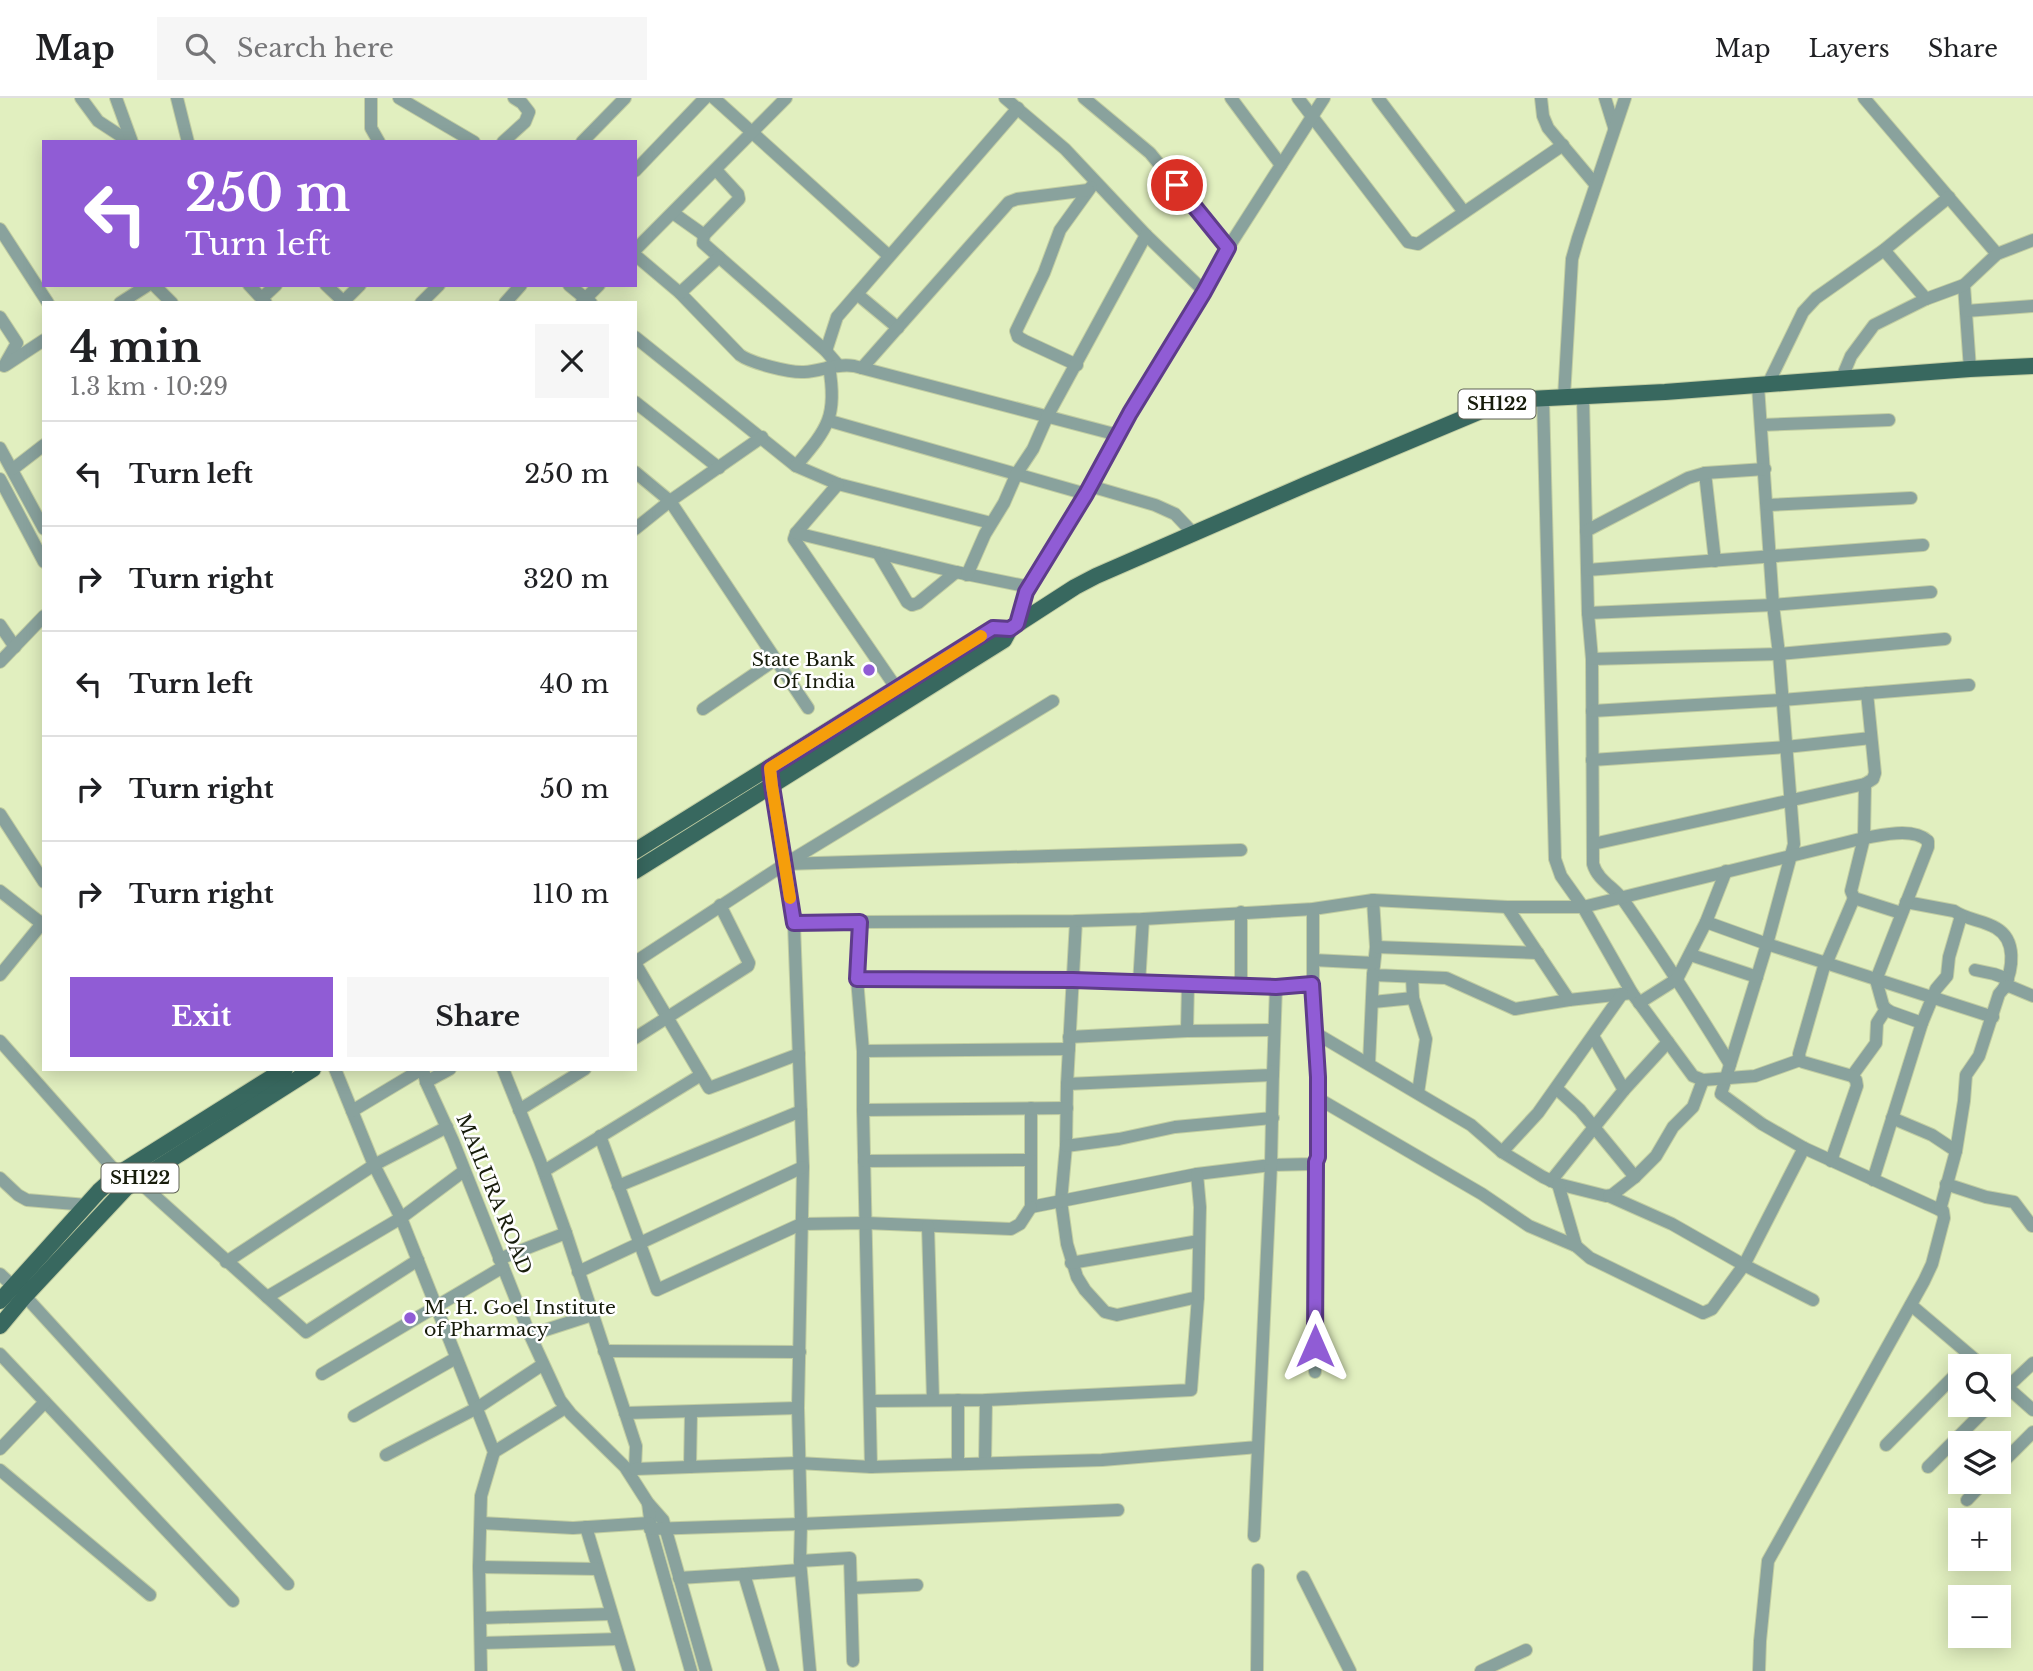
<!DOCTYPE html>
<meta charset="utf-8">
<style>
:root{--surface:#fff;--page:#f6f6f6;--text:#202124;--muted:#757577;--line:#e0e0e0;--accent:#905cd5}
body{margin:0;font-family:"Libre Baskerville",serif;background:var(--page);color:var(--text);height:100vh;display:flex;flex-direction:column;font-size:26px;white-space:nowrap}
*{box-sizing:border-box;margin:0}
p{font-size:23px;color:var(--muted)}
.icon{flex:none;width:38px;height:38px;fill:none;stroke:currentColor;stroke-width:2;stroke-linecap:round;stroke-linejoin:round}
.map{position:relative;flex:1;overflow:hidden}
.sheet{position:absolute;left:42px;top:203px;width:595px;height:770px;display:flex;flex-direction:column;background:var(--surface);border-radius:0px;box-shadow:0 4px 18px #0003}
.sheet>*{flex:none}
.hud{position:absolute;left:42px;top:42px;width:595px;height:147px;border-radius:0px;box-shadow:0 4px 18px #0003;background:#905cd5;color:#fff;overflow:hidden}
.controls{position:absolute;left:1948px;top:1256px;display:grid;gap:14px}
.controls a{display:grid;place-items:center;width:63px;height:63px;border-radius:0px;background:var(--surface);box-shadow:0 4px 18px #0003;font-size:35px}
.pin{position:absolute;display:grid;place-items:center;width:60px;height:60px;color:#fff;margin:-30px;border:4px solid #fff;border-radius:50%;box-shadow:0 2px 7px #0007}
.me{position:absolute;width:77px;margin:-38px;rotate:0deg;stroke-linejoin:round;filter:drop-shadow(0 0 5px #0008)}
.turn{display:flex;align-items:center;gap:24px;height:147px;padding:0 28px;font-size:32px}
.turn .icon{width:91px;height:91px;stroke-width:2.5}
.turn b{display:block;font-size:49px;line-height:60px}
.round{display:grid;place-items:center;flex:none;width:74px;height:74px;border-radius:0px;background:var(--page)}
.head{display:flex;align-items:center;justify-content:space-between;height:119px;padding:0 28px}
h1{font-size:42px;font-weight:800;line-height:52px}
.primary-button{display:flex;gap:14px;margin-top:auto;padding:14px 28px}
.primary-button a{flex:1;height:80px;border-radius:0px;background:var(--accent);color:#fff;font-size:28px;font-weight:800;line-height:80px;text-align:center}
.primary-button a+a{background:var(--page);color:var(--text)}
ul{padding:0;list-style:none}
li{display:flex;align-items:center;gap:21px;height:105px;padding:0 28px;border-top:2px solid var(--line)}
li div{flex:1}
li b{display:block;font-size:26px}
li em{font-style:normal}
header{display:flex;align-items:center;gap:42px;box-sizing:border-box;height:98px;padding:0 35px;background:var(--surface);border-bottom:2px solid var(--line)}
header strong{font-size:33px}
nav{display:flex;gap:38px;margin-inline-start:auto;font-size:24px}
.search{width:490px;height:63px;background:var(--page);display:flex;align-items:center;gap:18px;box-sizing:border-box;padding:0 24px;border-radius:0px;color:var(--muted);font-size:26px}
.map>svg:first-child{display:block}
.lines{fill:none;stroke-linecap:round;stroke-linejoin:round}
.minor-casing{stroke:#c1cda2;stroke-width:14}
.major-casing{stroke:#c1cda2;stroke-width:18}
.minor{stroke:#89a29d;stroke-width:12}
.major{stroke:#38685f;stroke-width:16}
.route-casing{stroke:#5e3c8a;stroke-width:18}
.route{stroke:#905cd5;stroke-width:12}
.slow{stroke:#f59e0b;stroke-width:12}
.poi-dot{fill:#905cd5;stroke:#fff;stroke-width:2.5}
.labels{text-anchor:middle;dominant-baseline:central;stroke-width:5;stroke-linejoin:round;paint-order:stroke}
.shield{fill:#fff;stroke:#5d6054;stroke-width:2}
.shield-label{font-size:18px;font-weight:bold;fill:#171c0b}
.poi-label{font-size:19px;fill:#171c0b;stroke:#fff;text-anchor:end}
.street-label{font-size:19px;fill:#171c0b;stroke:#fff}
</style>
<header>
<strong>Map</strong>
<div class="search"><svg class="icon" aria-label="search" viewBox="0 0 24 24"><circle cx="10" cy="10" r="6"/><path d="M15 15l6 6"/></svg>Search here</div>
<nav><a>Map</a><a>Layers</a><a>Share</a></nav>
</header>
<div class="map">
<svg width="2033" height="1573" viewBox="0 0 2033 1573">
<rect width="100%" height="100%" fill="#e1efbf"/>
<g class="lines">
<g class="minor-casing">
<g id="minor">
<polyline points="81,0 98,23 130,44"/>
<polyline points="116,0 132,44"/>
<polyline points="177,0 188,44"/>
<polyline points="371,0 371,30 379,44"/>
<polyline points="399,0 474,44"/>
<polyline points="714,0 889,158"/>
<polyline points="1005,0 1065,51 1146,137 1204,193"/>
<polyline points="1084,0 1150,55 1228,150"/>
<polyline points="1231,0 1281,67"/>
<polyline points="1298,0 1408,144 1418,146 1563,47"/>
<polyline points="1378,0 1464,114"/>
<polyline points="1541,0 1543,18 1548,30 1595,86"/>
<polyline points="1605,0 1614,29"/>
<polyline points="1864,0 1997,156"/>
<polyline points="503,44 525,24 529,14 522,5 514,0"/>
<polyline points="582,44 625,0"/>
<polyline points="716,72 738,96 739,101 704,137 703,145 826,253 838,267"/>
<polyline points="635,73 705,0"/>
<polyline points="673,115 704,137"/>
<polyline points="0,131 48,205"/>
<polyline points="635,152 786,0"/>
<polyline points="1884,152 1926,201"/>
<path d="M635,157L680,195L740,257C751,265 790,275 804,274C822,273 836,265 854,268L1118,337"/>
<polyline points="154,187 172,205"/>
<polyline points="249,187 266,205"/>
<polyline points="326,187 345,205"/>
<polyline points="569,187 591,205"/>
<polyline points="1964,187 1970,271"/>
<polyline points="680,195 719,159"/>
<polyline points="857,196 898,230"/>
<polyline points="262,200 276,187"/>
<polyline points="344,203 360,187"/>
<polyline points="582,204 599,187"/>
<polyline points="120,205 148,187"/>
<polyline points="421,205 439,187"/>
<polyline points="505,205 521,187"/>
<polyline points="1966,213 2033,208"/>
<polyline points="0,219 17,245 4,268"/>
<polyline points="635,239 796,368 838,386 991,425"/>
<polyline points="826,253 837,219 1018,10"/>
<polyline points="6,267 44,242"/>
<polyline points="1077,267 1025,243 1018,239 1016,233 1044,175 1060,132 1091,89"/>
<polyline points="862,270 1009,104 1017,101 1088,92"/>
<polyline points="1841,282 1851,258 1874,227 1926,201 1964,187 1997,156 2033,142"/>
<polyline points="1758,288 1773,507 1779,556 1794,746 1767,846 1721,996 1762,1026 1804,1050 1940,1112 1943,1113 1944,1120 1932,1166 1924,1183 1768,1463 1760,1543 1759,1573"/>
<polyline points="1767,288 1803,214 1816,200 1884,152 1949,99"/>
<polyline points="1564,299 1572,161 1578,140 1625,0"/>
<path d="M1583,299L1588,515L1592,561L1593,766C1598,783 1614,789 1624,803C1661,856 1696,911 1730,966"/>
<polyline points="1543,301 1555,761 1561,778 1583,809 1632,895 1693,978 1703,982 1755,978 1800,962"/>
<polyline points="635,304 719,370"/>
<polyline points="830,323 1086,396"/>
<polyline points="1761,327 1889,322"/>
<polyline points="0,350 44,431"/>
<path d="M796,368C827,331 838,319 829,269"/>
<polyline points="13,371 44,347"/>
<polyline points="635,374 670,403 808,610"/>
<polyline points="1705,375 1715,463"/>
<polyline points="0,381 44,464"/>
<polyline points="838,386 796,435 794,441 897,591"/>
<polyline points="1090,388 1155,407 1175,416 1194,436"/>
<polyline points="1768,407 1911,400"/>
<polyline points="635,431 670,403 762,339"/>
<polyline points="1586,433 1688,380 1705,375 1765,371"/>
<polyline points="796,435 956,474 1030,489"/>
<polyline points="878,455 907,504 912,507 918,505 956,474"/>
<polyline points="1587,472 1923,447"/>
<polyline points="967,477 985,436 1004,405 1017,375 1033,351 1048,317 1146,137"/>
<polyline points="1588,515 1773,507 1931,494"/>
<polyline points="1017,526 1026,494 1086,396 1138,303 1204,193 1228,150 1324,0"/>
<polyline points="0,527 15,549"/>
<polyline points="1592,561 1779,556 1945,541"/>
<polyline points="0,564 44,518"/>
<polyline points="703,611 775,562"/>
<polyline points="1592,613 1782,602 1969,587"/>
<polyline points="1592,662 1786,649 1871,640"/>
<polyline points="771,680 794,826 803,1069 798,1310 801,1426 800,1463 810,1573"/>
<polyline points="1865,686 1864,740 1851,793 1854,800 1901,815"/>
<polyline points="0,716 44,784"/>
<polyline points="1593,746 1865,686 1873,681 1875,675 1867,595"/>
<polyline points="785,766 1241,752"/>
<polyline points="0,793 41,825"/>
<polyline points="1373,802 1376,849 1373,877 1446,880 1515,911 1569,902 1632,895"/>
<path d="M1906,804L1954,813C1967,822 1983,822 1996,830C2017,842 2013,871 2004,890"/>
<polyline points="1507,809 1569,902"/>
<polyline points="1241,814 1241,888"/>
<polyline points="1076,823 1067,986 1066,1048 1061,1103 1067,1146 1077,1179 1085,1192 1105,1214 1117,1217 1198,1199"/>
<path d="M860,824L1076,823L1143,821L1313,811L1373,802L1507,809H1583L1864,740C1883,737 1913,729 1928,743V749L1876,882L1883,907L1886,911L1891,914L1922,925"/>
<polyline points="1706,824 1767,846 1993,919"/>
<polyline points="794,826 860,824 857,881 863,953 863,1012 871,1369"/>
<polyline points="1376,849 1538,855"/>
<polyline points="1691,857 1757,879"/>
<polyline points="1313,862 1374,865"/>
<polyline points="635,864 785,766 1053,603"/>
<polyline points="635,865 709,990 799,956"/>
<polyline points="1975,872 1994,876 2008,881"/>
<polyline points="0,877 44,823"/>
<polyline points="1412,879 1413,900 1426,941 1418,995"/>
<polyline points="857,881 1073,882 1276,889 1313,886"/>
<polyline points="1139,886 1143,821"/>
<polyline points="1373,904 1413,900"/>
<polyline points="1639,905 1677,881 1706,824 1726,773"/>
<polyline points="1187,933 1188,886"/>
<polyline points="1317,936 1471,1027 1502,1054 1543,1079 1558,1086 1606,1098 1612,1097 1635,1079 1656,1058 1673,1029 1693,1009 1703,982"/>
<polyline points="1593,938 1624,992"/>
<polyline points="1069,939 1187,933 1274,932"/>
<polyline points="635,940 748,868 749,865 720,807"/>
<polyline points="0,943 118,1076"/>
<polyline points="863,953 1069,951"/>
<polyline points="1369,966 1373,877"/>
<polyline points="335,971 374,1067 401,1120 494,1354 481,1398 479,1469 481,1573"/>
<polyline points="423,971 426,984 453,1043 530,1237 560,1302 571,1316 625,1369 648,1405 663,1422 706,1573"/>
<polyline points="503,971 540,1063 566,1135 636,1348 635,1371 629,1373"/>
<polyline points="1852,978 1876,945 1877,925 1886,911"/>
<polyline points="426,984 450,971"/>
<polyline points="1067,986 1273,977 1276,889"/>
<polyline points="1557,991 1580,1012 1635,1079"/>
<polyline points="1319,1001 1482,1096 1529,1128 1576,1148 1590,1160 1703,1215 1712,1211 1744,1167 1804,1050"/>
<polyline points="1031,1010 1031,1109 1197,1076 1271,1067 1312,1066 1316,1064 1318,1059 1319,1001 1313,886 1313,811"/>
<polyline points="519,1012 585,971"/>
<polyline points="863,1012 1067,1010"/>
<polyline points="352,1013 422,971"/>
<polyline points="1892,1020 1932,1037 1956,1053"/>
<polyline points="600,1038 657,1192 801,1126 866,1125 1011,1131 1020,1126 1031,1109"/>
<polyline points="1066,1048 1119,1041 1175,1029 1273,1020"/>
<polyline points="1502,1054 1538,1015 1622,896"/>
<polyline points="864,1063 1031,1062"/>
<polyline points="1831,1063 1857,988 1856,982 1852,978 1803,964 1800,962 1799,956 1825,865 1829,859 1854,800"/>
<polyline points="544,1073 701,977"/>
<polyline points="0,1080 18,1097 27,1102 87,1107"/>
<polyline points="137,1082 306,1234 418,1162"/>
<polyline points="1873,1082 1922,925 1936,891 1947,878 1949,859 1961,818"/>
<polyline points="1551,1083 1624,992 1668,944"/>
<polyline points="1558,1086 1576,1148"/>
<polyline points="1946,1086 1986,1099 2014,1104 2032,1128"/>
<polyline points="618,1088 801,1013"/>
<polyline points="1609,1098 1672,1126 1744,1167 1813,1202"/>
<polyline points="1940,1112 1956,1053 1964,1003 1966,977 1979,958 1999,896 2004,890 2009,888 2033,898"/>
<polyline points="928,1128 933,1302"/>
<polyline points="499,1161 566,1135"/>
<polyline points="226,1164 374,1067 447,1029"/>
<polyline points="1071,1165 1199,1143"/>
<polyline points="578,1174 803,1069"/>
<polyline points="0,1176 14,1189"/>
<polyline points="25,1198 288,1486"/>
<polyline points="267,1199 401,1120 464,1073"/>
<polyline points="1911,1207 1984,1269"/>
<polyline points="530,1237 592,1217"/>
<polyline points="604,1253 800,1254"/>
<polyline points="0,1256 233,1503"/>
<polyline points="1315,1274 1316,1064"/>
<polyline points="322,1276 503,1169"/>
<polyline points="1998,1281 2033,1312"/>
<polyline points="1998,1298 2033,1265"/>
<polyline points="958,1302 958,1366"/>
<polyline points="870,1303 986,1302 1191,1292 1198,1199 1200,1109 1197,1076"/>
<polyline points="625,1315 798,1310"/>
<polyline points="354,1318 456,1260"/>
<polyline points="1886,1347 1960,1272"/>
<polyline points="0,1351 45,1304"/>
<polyline points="494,1354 565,1310"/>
<polyline points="386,1357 477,1310 542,1267"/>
<polyline points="985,1365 986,1302"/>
<polyline points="690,1369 691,1314"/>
<polyline points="1928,1369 1990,1307"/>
<polyline points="1998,1369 2033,1334"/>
<polyline points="635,1371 798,1365 871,1369 1102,1362 1258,1349"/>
<polyline points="0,1372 150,1497"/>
<polyline points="1967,1402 1984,1384"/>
<polyline points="648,1405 652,1436 691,1573"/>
<polyline points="481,1425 573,1430 649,1425"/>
<polyline points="586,1429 629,1573"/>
<polyline points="650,1431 801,1426 1118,1412"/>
<polyline points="1254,1438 1271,1067 1273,973"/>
<polyline points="800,1463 850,1460 853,1563"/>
<polyline points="479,1469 598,1471"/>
<polyline points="744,1476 800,1472"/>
<polyline points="1303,1479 1350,1573"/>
<polyline points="679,1480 744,1476 773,1573"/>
<polyline points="851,1490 917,1487"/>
<polyline points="481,1520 611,1516"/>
<polyline points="481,1545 619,1541"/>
<polyline points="1257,1573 1258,1472"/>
<polyline points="1481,1573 1526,1552"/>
</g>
</g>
<g class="major-casing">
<g id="major">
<polyline points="635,753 993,530 1010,531"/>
<polyline points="635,773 1004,542 1010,531 1075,489 1096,478 1307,386 1507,302 1665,294 1970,271 2033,268"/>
<polyline points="0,1203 99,1093 118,1076 285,971"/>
<polyline points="0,1228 25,1198 126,1090 313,971"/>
</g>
</g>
<use href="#minor" class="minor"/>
<use href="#major" class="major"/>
</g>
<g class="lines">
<g class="route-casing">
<polyline id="route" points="1177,87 1228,150 1204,194 1130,315 1086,396 1026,494 1017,526 1010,531 993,530 770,670 772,688 794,825 860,824 857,881 1073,882 1276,889 1312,886 1318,979 1318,1059 1316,1064 1315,1248"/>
</g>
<use href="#route" class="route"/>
<polyline class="slow" points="790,800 772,688 770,670 981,538"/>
</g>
<g class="poi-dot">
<circle cx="869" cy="572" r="7"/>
<circle cx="410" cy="1220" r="7"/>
</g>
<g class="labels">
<g class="shield">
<rect x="1458.5" y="291.5" width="77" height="29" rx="5"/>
<rect x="101.5" y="1065.5" width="77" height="29" rx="5"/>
</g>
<g class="shield-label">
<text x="1497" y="306">SH122</text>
<text x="140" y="1080">SH122</text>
</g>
<g class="poi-label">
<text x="855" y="561">State Bank<tspan x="855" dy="22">Of India</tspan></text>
<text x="424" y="1209" text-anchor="start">M. H. Goel Institute<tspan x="424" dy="22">of Pharmacy</tspan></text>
</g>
<g class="street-label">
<text transform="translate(494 1096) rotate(68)">MAILURA ROAD</text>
</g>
</g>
</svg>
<div class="controls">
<a><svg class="icon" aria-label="search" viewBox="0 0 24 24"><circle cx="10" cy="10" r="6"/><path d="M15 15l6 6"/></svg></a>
<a><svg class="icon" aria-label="layers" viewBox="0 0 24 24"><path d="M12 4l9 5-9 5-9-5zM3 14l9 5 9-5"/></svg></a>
<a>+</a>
<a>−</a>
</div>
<div class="pin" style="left:1177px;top:87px;background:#d93025"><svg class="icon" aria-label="arrive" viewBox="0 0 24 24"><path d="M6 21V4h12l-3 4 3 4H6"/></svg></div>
<svg class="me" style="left:1315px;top:1248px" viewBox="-20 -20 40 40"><path d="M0-17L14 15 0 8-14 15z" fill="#905cd5" stroke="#fff" stroke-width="4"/></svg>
<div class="hud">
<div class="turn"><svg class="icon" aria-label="left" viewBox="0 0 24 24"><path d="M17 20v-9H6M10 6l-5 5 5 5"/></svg><div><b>250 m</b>Turn left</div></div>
</div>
<section class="sheet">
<div class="head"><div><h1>4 min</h1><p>1.3 km · 10:29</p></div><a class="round"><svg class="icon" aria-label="close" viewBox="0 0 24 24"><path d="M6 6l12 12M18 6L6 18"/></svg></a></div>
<ul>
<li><svg class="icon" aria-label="left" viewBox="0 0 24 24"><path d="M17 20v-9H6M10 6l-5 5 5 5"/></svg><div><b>Turn left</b></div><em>250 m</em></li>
<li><svg class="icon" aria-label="right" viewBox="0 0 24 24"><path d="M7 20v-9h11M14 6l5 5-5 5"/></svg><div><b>Turn right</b></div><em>320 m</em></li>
<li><svg class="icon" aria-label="left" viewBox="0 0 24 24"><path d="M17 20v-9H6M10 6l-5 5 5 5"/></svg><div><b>Turn left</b></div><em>40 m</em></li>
<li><svg class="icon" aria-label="right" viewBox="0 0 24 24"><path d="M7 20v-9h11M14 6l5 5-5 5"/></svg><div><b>Turn right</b></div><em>50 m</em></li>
<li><svg class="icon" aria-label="right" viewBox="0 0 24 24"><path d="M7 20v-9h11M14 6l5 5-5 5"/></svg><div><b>Turn right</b></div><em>110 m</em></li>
</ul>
<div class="primary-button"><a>Exit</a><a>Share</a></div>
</section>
</div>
